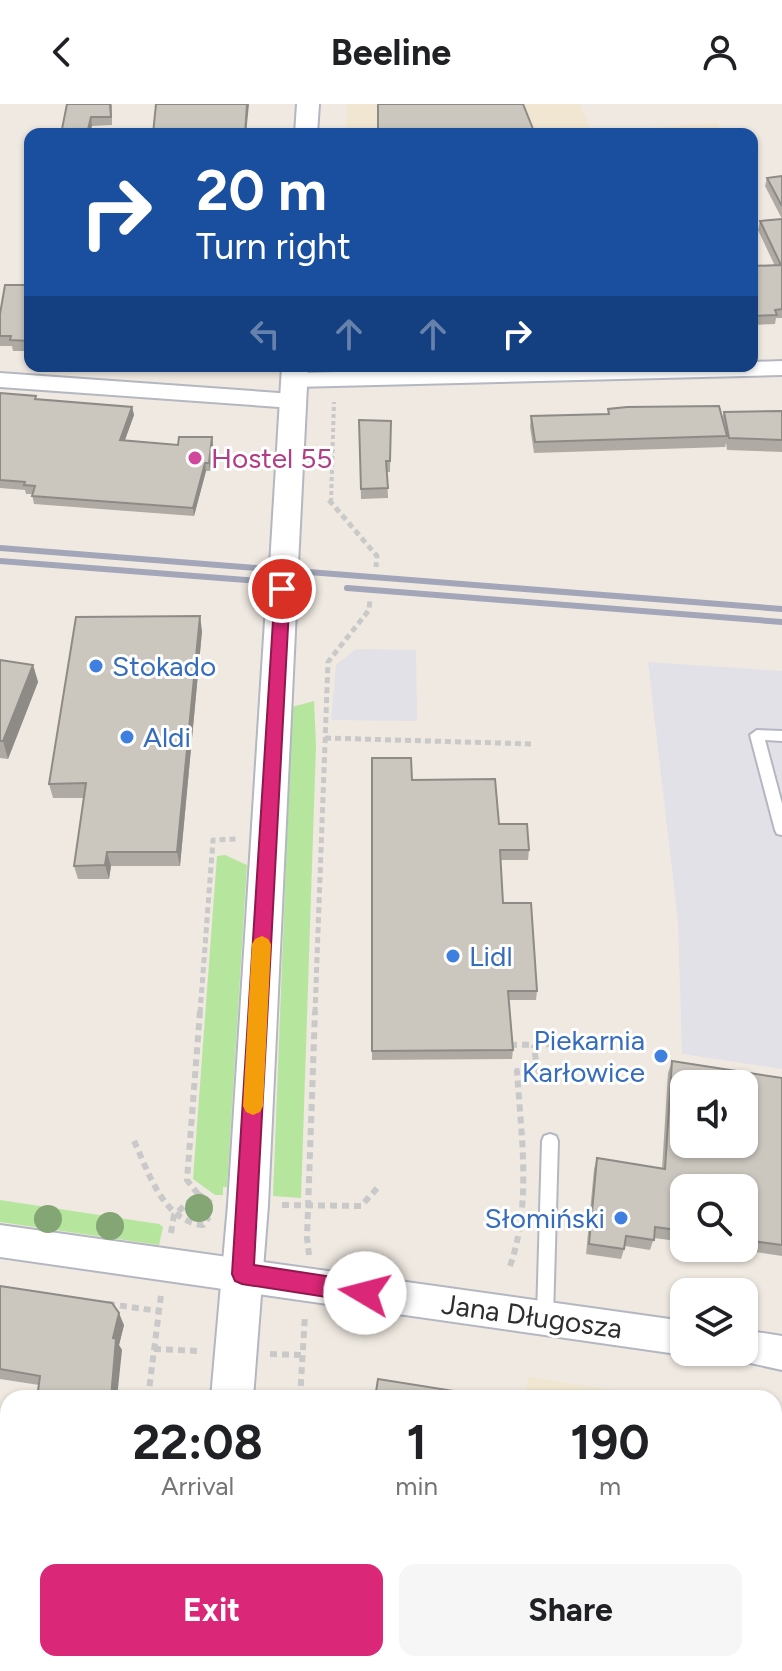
<!DOCTYPE html>
<meta charset="utf-8">
<style>
:root{--surface:#fff;--page:#f6f6f6;--text:#202124;--muted:#757577;--accent:#db2777}
body{margin:0;font-family:Figtree,sans-serif;background:var(--page);color:var(--text);height:100vh;display:flex;flex-direction:column;font-size:30px;white-space:nowrap}
*{box-sizing:border-box;margin:0}
p{font-size:26px;color:var(--muted)}
.icon{flex:none;width:44px;height:44px;fill:none;stroke:currentColor;stroke-width:2;stroke-linecap:round;stroke-linejoin:round}
.map{position:relative;flex:1;overflow:hidden}
.drawer{position:absolute;left:0px;top:1286px;width:782px;height:282px;display:flex;flex-direction:column;background:var(--surface);border-radius:24px 24px 0 0;box-shadow:0 2px 6px #0004}
.drawer>*{flex:none}
.banner{position:absolute;left:24px;top:24px;width:734px;height:244px;border-radius:16px;box-shadow:0 2px 6px #0004;background:#1a4fa0;color:#fff;overflow:hidden}
.fabs{position:absolute;left:670px;top:966px;display:grid;gap:16px}
.fabs a{display:grid;place-items:center;width:88px;height:88px;border-radius:16px;background:var(--surface);box-shadow:0 2px 6px #0004;font-size:40px}
.pin{position:absolute;display:grid;place-items:center;width:68px;height:68px;color:#fff;margin:-34px;border:4px solid #fff;border-radius:50%;box-shadow:0 2px 8px #0007}
.me{position:absolute;width:88px;margin:-44px;rotate:278deg;stroke-linejoin:round;filter:drop-shadow(0 0 6px #0008)}
.turn{display:flex;align-items:center;gap:28px;height:168px;padding:0 40px;font-size:36px}
.turn .icon{width:104px;height:104px;stroke-width:2.5}
.turn b{display:block;font-size:56px;line-height:68px}
.lanes{display:flex;align-items:center;height:76px;padding:0 40px;background:#0003;justify-content:center;gap:40px;direction:ltr}
.lanes .off{opacity:.35}
.eta{display:flex;justify-content:space-evenly;align-items:center;height:136px;text-align:center}
.eta b{font-size:48px;font-weight:700;line-height:56px}
.cta{display:flex;gap:16px;margin-top:auto;padding:16px 40px}
.cta a{flex:1;height:92px;border-radius:16px;background:var(--accent);color:#fff;font-size:32px;font-weight:700;line-height:92px;text-align:center}
.cta a+a{background:var(--page);color:var(--text)}
header{display:flex;justify-content:space-between;align-items:center;height:104px;padding:0 40px;background:var(--surface);font-size:36px;font-weight:700}
.map>svg:first-child{display:block}
.industrial{fill:#e3e1e8}
.education{fill:#f0e6d1}
.green{fill:#b6e59e}
.lines{fill:none;stroke-linecap:round;stroke-linejoin:round}
.service-casing{stroke:#b4b7c1;stroke-width:4}
.minor-casing{stroke:#b4b7c1;stroke-width:4}
.tertiary-casing{stroke:#b4b7c1;stroke-width:4}
.path-far2{stroke:#c9c9c9;stroke-width:4;stroke-dasharray:4 3;stroke-linecap:butt}
.path-far1{stroke:#c9c9c9;stroke-width:5;stroke-dasharray:6 4;stroke-linecap:butt}
.path{stroke:#c9c9c9;stroke-width:6;stroke-dasharray:7 5;stroke-linecap:butt}
.service{fill:#fff;fill-rule:evenodd}
.minor{fill:#fff;fill-rule:evenodd}
.tertiary{fill:#fff;fill-rule:evenodd}
.rail{stroke:#a3a6b8;stroke-width:6}
.tree{fill:#84a574}
.wall{fill:#afaba4}
.shaded-wall{fill:#8e8b86}
.building{fill:#cbc7bf;stroke:#8e8b86;stroke-width:2;fill-rule:evenodd}
.route{fill:#db2777;stroke:#8e194d;stroke-width:2}
.slow{fill:#f59e0b}
.hotel-dot{fill:#d1479c;stroke:#fff;stroke-width:3}
.shop-dot{fill:#3f7fe0;stroke:#fff;stroke-width:3}
.labels{text-anchor:middle;dominant-baseline:central;stroke-width:6;stroke-linejoin:round;paint-order:stroke}
.hotel-label{font-size:28px;fill:#b23c85;stroke:#fff;text-anchor:start}
.shop-label{font-size:28px;fill:#366cbe;stroke:#fff;text-anchor:start}
.street-label{font-size:28px;fill:#2e2e2e;stroke:#fff}
</style>
<header><svg class="icon" aria-label="back" viewBox="0 0 24 24"><path d="M15 5l-7 7 7 7"/></svg>Beeline<svg class="icon" aria-label="person" viewBox="0 0 24 24"><circle cx="12" cy="8" r="4"/><path d="M4 21q1-7 8-7t8 7"/></svg></header>
<div class="map">
<svg width="782" height="1567" viewBox="0 0 782 1567">
<rect width="100%" height="100%" fill="#efe9e1"/>
<g class="industrial">
<polygon points="356,545 416,546 417,617 331,616 336,561"/>
<polygon points="648,558 782,567 782,965 682,950 678,817"/>
</g>
<g class="education">
<polygon points="347,0 580,0 592,28 717,19 723,30 346,30"/>
<polygon points="528,1273 663,1294 526,1294"/>
<polygon points="774,1311 782,1312 782,1567 588,1567 543,1560 774,1560"/>
</g>
<g class="green">
<polygon points="314,597 316,641 301,1094 273,1092 292,603"/>
<polygon points="225,751 247,761 227,1083 223,1083 223,1091 215,1091 193,1075 217,752"/>
<polygon points="0,1096 159,1120 163,1123 159,1141 0,1118"/>
</g>
<g class="lines">
<g class="service-casing">
<g id="service">
<polygon points="757,626 782,627 782,637 765,636 782,700 782,731 777,730 775,726 750,631"/>
<polygon points="550,1030 556,1032 558,1037 553,1213 551,1219 545,1221 539,1219 537,1213 542,1037 544,1032"/>
</g>
</g>
<g class="minor-casing">
<g id="minor">
<polygon points="782,257 782,271 294,283 283,276 294,269 593,262 752,262 752,258"/>
<polygon points="0,269 293,290 301,292 304,297 301,302 293,304 0,283"/>
<polygon points="0,1121 684,1217 684,1248 691,1248 684,1251 0,1153"/>
<polygon points="744,1226 782,1232 782,1266 732,1255 729,1248 744,1248"/>
</g>
</g>
<g class="tertiary-casing">
<g id="tertiary">
<polygon points="297,0 319,0 317,30 295,30"/>
<polygon points="282,262 308,262 298,461 294,468 284,471 274,468 270,461"/>
<polygon points="282,475 292,478 297,485 268,1101 253,1294 211,1294 228,1101 267,485 272,478"/>
<rect x="192" y="1560" width="46" height="7"/>
</g>
</g>
<polyline class="path-far2" points="331,398 334,298"/>
<g class="path-far1">
<polyline points="329,396 377,452 376,463"/>
<polyline points="325,634 533,640"/>
<polyline points="200,909 213,736 238,735"/>
<polyline points="315,909 328,558 369,506 370,496"/>
</g>
<g class="path">
<polyline points="510,941 563,940"/>
<path d="M134,1037C149,1069 163,1117 203,1121L209,1113"/>
<polyline points="198,1090 187,1076 200,907"/>
<polyline points="282,1101 361,1102 380,1081"/>
<polyline points="171,1129 174,1111 198,1090 211,1099"/>
<polyline points="309,1151 307,1134 315,907"/>
<path d="M510,1162C532,1100 521,1031 517,967H537L534,941"/>
<polyline points="108,1200 159,1207"/>
<polyline points="154,1245 199,1247"/>
<polyline points="270,1250 301,1251"/>
<polyline points="148,1294 161,1191"/>
<polyline points="300,1294 305,1211"/>
<polyline points="0,1317 8,1312"/>
<polyline points="296,1560 296,1567"/>
</g>
<use href="#service" class="service"/>
<use href="#minor" class="minor"/>
<use href="#tertiary" class="tertiary"/>
<g class="rail">
<polyline points="0,444 782,505"/>
<polyline points="0,457 311,481"/>
<polyline points="347,484 782,518"/>
</g>
</g>
<g class="tree">
<circle cx="199" cy="1104" r="14"/>
<circle cx="48" cy="1115" r="14"/>
<circle cx="110" cy="1122" r="14"/>
</g>
<g class="wall">
<polygon points="112,0 112,21 92,22 61,30"/>
<polygon points="782,72 782,115 765,82 767,74"/>
<polygon points="782,115 782,214 776,214 775,220 752,221 752,162 775,162 758,126 760,117"/>
<polygon points="30,171 30,247 13,247 12,242 0,242 0,210 25,181"/>
<polygon points="0,289 37,295 132,303 134,311 125,336 178,341 212,333 213,341 210,367 206,367 194,412 34,400 32,390 26,390 25,386 0,384"/>
<polygon points="608,305 722,315 724,308 782,307 782,348 727,346 726,339 725,343 534,349 530,323 531,312 608,310"/>
<polygon points="359,316 391,317 390,368 387,368 388,394 361,395"/>
<polygon points="202,527 180,762 111,762 109,775 78,775 74,762 84,694 53,694 49,680"/>
<polygon points="0,556 33,561 38,578 8,655 0,654"/>
<polygon points="372,654 499,720 529,746 528,756 500,756 503,799 537,887 536,896 509,896 513,946 512,955 372,956"/>
<polygon points="672,957 782,974 782,1152 728,1144 744,1144 744,1084 684,1084 684,1138 654,1134 650,1146 625,1142 621,1155 586,1150 594,1065 597,1054 662,1065 668,969"/>
<polygon points="0,1182 124,1221 119,1241 122,1246 39,1281 0,1275"/>
</g>
<g class="shaded-wall">
<polygon points="247,0 249,0 246,30 245,30"/>
<polygon points="91,13 92,22 90,30 87,30"/>
<polygon points="132,303 134,311 122,344 120,336"/>
<polygon points="212,333 213,341 210,367 209,359"/>
<polygon points="205,359 206,367 194,412 193,404"/>
<polygon points="200,512 202,527 180,762 177,748"/>
<polygon points="33,561 38,578 8,655 3,637"/>
<polygon points="107,748 111,762 109,775 105,761"/>
<polygon points="119,1209 124,1221 119,1241 122,1246 117,1294 111,1294 113,1234"/>
<polygon points="85,1560 92,1560 91,1567 84,1567"/>
</g>
<g class="building">
<polygon points="67,0 110,0 111,13 91,13 87,30 61,30"/>
<polygon points="156,0 247,0 245,30 153,30"/>
<polygon points="378,0 523,0 535,30 378,30"/>
<polygon points="782,72 782,102 767,74"/>
<polygon points="782,115 782,205 775,206 777,211 752,212 752,162 781,161 760,117"/>
<polygon points="27,171 30,171 30,237 10,236 11,232 0,232 0,210 5,181 25,181"/>
<polygon points="0,289 36,292 35,295 132,303 120,336 178,341 179,333 212,333 209,359 205,359 193,404 32,392 35,382 24,381 25,378 0,376"/>
<polygon points="719,302 727,332 535,338 531,312 609,310 608,305 627,303"/>
<polygon points="782,307 782,336 729,334 724,308"/>
<polygon points="359,316 391,317 390,357 386,357 388,384 361,385"/>
<polygon points="200,512 177,748 107,748 105,761 74,762 86,679 49,680 76,513"/>
<polygon points="0,556 33,561 3,637 0,637"/>
<polygon points="372,654 411,654 412,676 495,675 499,720 527,720 529,746 500,746 503,799 531,799 537,887 508,887 513,946 372,947"/>
<path d="M672,957L782,974V1141L744,1136V1084H684V1127L655,1123L654,1136L626,1132L624,1145L589,1140L597,1054L665,1065ZM684,980H744V1040H684Z"/>
<polygon points="0,1182 112,1199 119,1209 113,1234 116,1235 111,1294 37,1294 40,1272 0,1265"/>
<polygon points="378,1275 454,1287 453,1294 375,1294"/>
<polygon points="0,1326 8,1326 8,1560 85,1560 84,1567 0,1567"/>
<polygon points="774,1371 782,1372 782,1467 774,1465"/>
<rect x="349" y="1560" width="82" height="7"/>
</g>
<polygon class="route" points="282,480 290,485 254,1161 365,1178 373,1181 376,1189 373,1196 365,1199 242,1180 235,1177 232,1170 275,485"/>
<polygon class="slow" points="262,832 268,835 271,840 263,1002 260,1008 253,1011 246,1008 243,1002 252,840 255,835"/>
<circle class="hotel-dot" cx="195" cy="354" r="8"/>
<g class="shop-dot">
<circle cx="96" cy="562" r="8"/>
<circle cx="127" cy="633" r="8"/>
<circle cx="453" cy="852" r="8"/>
<circle cx="661" cy="952" r="8"/>
<circle cx="621" cy="1114" r="8"/>
</g>
<g class="labels">
<g class="hotel-label">
<text x="211" y="354">Hostel 55</text>
</g>
<g class="shop-label">
<text x="112" y="562">Stokado</text>
<text x="143" y="633">Aldi</text>
<text x="469" y="852">Lidl</text>
<text x="645" y="936" text-anchor="end">Piekarnia<tspan x="645" dy="32">Karłowice</tspan></text>
<text x="605" y="1114" text-anchor="end">Słomiński</text>
</g>
<g class="street-label">
<text transform="translate(532 1212) rotate(8)">Jana Długosza</text>
</g>
</g>
</svg>
<div class="fabs">
<a><svg class="icon" aria-label="sound" viewBox="0 0 24 24"><path d="M4 9h4l5-4v14l-5-4H4zM17 9q2 3 0 6"/></svg></a>
<a><svg class="icon" aria-label="search" viewBox="0 0 24 24"><circle cx="10" cy="10" r="6"/><path d="M15 15l6 6"/></svg></a>
<a><svg class="icon" aria-label="layers" viewBox="0 0 24 24"><path d="M12 4l9 5-9 5-9-5zM3 14l9 5 9-5"/></svg></a>
</div>
<div class="pin" style="left:282px;top:485px;background:#d93025"><svg class="icon" aria-label="arrive" viewBox="0 0 24 24"><path d="M6 21V4h12l-3 4 3 4H6"/></svg></div>
<svg class="me" style="left:365px;top:1189px" viewBox="-20 -20 40 40"><circle r="19" fill="#fff"/><path d="M0-13L10 11 0 6-10 11z" fill="#db2777"/></svg>
<div class="banner">
<div class="turn"><svg class="icon" aria-label="right" viewBox="0 0 24 24"><path d="M7 20v-9h11M14 6l5 5-5 5"/></svg><div><b>20 m</b>Turn right</div></div>
<div class="lanes"><svg class="icon off" aria-label="left" viewBox="0 0 24 24"><path d="M17 20v-9H6M10 6l-5 5 5 5"/></svg><svg class="icon off" aria-label="ahead" viewBox="0 0 24 24"><path d="M12 20V5M6 11l6-6 6 6"/></svg><svg class="icon off" aria-label="ahead" viewBox="0 0 24 24"><path d="M12 20V5M6 11l6-6 6 6"/></svg><svg class="icon" aria-label="right" viewBox="0 0 24 24"><path d="M7 20v-9h11M14 6l5 5-5 5"/></svg></div>
</div>
<section class="drawer">
<div class="eta">
<div><b>22:08</b><p>Arrival</p></div>
<div><b>1</b><p>min</p></div>
<div><b>190</b><p>m</p></div>
</div>
<div class="cta"><a>Exit</a><a>Share</a></div>
</section>
</div>
